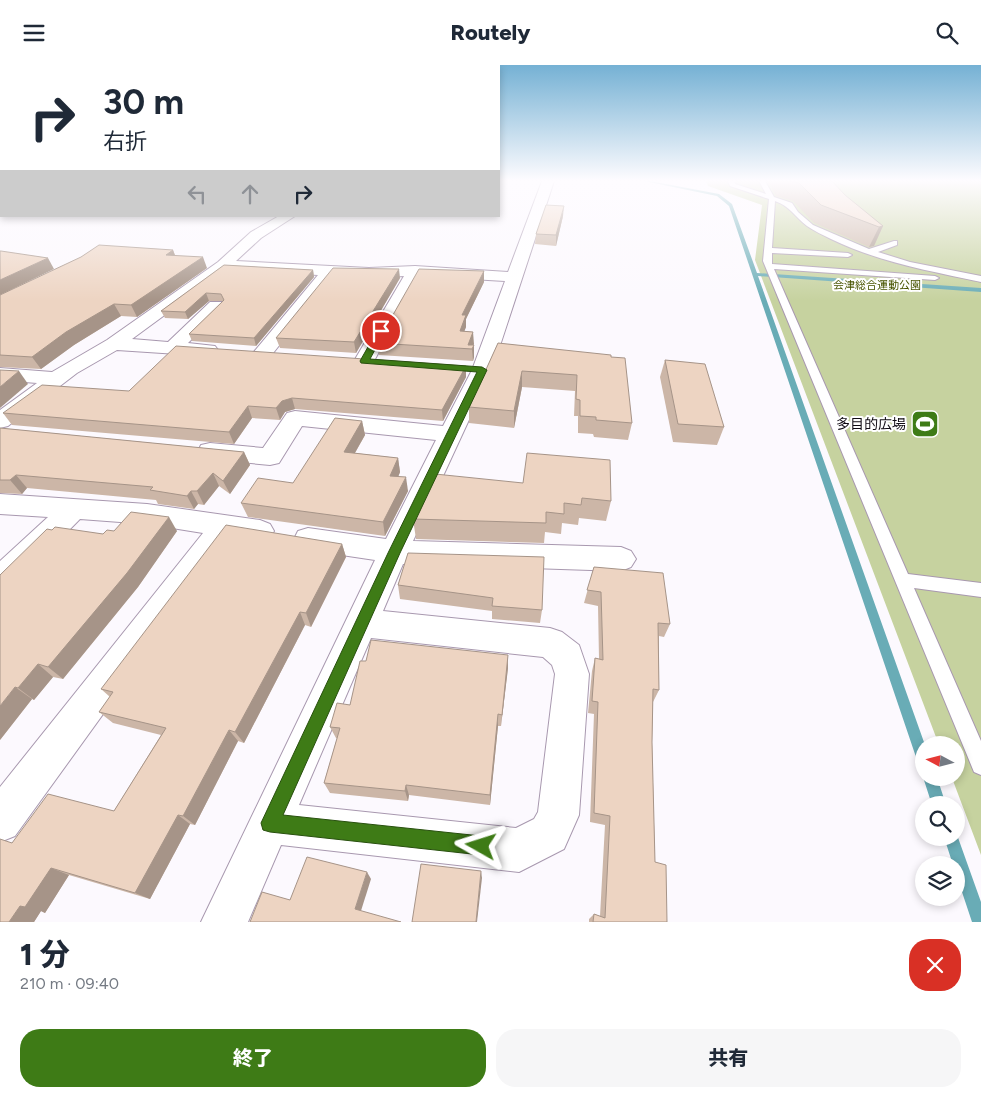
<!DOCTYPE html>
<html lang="ja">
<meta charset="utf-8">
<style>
:root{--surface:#fff;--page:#f6f6f7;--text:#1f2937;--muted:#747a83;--accent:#3e7b16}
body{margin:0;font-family:Figtree,"Noto Sans JP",sans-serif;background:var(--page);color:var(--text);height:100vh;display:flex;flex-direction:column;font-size:19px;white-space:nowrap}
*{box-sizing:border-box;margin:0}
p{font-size:16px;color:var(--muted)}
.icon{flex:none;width:28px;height:28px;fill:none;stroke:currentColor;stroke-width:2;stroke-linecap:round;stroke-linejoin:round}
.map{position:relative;height:857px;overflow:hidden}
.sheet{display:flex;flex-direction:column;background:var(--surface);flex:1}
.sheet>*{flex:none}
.banner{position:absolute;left:0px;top:0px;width:500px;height:152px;box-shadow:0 2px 8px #0003;background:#fff;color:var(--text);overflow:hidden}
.needle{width:32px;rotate:277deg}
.buttons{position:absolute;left:915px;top:671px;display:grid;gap:10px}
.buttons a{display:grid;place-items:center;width:50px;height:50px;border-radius:50%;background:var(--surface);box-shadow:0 2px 8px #0003;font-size:25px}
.pin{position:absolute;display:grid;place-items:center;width:42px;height:42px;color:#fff;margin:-21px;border:2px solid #fff;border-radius:50%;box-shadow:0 1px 5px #0007}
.me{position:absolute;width:55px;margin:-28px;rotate:276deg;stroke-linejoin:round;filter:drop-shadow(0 0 4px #0008)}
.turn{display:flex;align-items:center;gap:18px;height:105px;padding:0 20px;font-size:22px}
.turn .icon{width:65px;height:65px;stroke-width:2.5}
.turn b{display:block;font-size:35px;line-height:42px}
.lanes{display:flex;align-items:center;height:48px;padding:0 20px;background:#0003;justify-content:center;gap:25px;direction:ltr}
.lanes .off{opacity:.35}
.round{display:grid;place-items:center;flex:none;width:52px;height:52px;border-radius:20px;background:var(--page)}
.head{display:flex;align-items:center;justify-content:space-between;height:85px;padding:0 20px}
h1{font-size:30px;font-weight:800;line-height:38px}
.primary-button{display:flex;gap:10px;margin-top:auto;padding:10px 20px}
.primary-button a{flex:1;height:58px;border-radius:20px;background:var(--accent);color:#fff;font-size:20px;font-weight:800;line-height:58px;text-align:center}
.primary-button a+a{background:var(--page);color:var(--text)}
header{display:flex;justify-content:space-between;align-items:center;height:65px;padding:0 20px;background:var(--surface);font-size:22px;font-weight:800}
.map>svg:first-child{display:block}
.green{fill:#c6d29f}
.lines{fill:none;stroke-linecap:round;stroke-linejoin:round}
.stream{fill:#69acb6;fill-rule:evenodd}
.service-casing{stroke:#a898af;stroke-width:2}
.minor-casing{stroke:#a898af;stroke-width:2}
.service{fill:#fff;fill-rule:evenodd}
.minor{fill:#fff;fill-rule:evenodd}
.wall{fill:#ccb6a7}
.shaded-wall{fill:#a69488}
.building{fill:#edd4c2;stroke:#a69488}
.route{fill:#3e7b16;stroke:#28500e}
.labels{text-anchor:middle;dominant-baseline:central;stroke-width:4;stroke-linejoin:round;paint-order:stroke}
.far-park-label{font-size:11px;fill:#485400;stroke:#fff}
.poi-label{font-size:14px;fill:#100b13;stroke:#fff;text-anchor:end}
</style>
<header><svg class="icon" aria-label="menu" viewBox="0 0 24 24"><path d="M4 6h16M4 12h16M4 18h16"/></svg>Routely<svg class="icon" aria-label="search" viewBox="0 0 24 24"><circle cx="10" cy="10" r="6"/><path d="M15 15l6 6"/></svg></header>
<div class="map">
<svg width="981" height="857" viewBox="0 0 981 857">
<rect width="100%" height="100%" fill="#fcf9fe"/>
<polygon class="green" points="706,116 981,116 981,790 952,713 956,712 956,680 939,680 755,195 762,140 708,121"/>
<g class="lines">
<g class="stream">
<polygon points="644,116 650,116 719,129 732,139 757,208 981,223 981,227 758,211 925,680 924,680 924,701 919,700 917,695 729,141 717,131"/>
<polygon points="924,711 924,712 937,712 946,740 932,740 923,712"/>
<polygon points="956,767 981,837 981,857 972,857 956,809 956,800 953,800 944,772 956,772"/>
</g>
<g class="service-casing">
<path id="service" d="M728,116H734L735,119L766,129L759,116H765L774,132L792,138L798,147L813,160L869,184L894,176H897V180L878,187L910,197L981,211V217C930,206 878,197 831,174C823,170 814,166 807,161C795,152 790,141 775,136L772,183L848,188L852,190L848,192L772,188V199L935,211L939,213L935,215L774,204L908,509L981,518V532L914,523L981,676V710L974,707L763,196L769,134L730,121Z"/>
</g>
<g class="minor-casing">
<g id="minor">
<path d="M542,116H554L492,305L413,476L621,482L631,486L636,494L631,502L621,506L403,499L383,546L550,563L562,567L579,580L589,609L579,750L564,784L519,807L281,780L248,857H201L375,495L308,485L298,482L294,474L298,466L308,463L386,474L436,375L302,361L279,398L270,400L210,394L201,392L198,386L201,380L210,378L263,383L287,348L295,346L443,361L472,305L505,216L420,211L374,296L371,300H357L354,296L404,211L369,213L334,211L270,292H256L253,288L318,210L226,205L132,274L168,277L210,237H222L225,241L188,278L215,281L218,285L215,289L208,291L117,285L77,308L8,361L0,363V345L37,318L0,315V303L52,307L107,275L218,197L251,167L279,151H295L261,173L236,196L369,203L415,201L508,207ZM371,573L543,592L552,600L555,609L538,747L534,754L516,763L299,740Z"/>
<polygon points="0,429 147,439 260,455 270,459 274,466 270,473 260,477 231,472 15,771 0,777 0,722 203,468 147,459 80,454 11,524 0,527 0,496 48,452 0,449"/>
</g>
</g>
<use href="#service" class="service"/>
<use href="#minor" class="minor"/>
</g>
<g class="wall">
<polygon points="768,116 832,116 845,130 883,161 874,181 869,182 814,158 793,136 776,131"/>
<polygon points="563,151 556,181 535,179 536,169"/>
<polygon points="173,185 175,190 207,203 137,252 121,251 74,280 41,304 0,302 0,230"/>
<polygon points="224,200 313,205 314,212 256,281 192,276 189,269 223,236 209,236 188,254 165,253 161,246"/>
<polygon points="484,206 484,217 466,254 466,262 464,266 473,267 473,280 474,292 473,296 379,290 377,278"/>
<polygon points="400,213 356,288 280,283 276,273"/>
<polygon points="498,278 611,292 632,358 628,375 594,372 593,369 578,368 578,351 574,351 575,326 522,322 514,363 469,358 469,342"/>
<polygon points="665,295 724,362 717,380 673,377 660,312"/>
<polygon points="466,301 466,312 443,356 295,344 285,347 280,355 252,353 234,379 12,360 3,348 129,326"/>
<polygon points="362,356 365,370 355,388 398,393 400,407 398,412 408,426 385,471 248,452 241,438 293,418"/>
<polygon points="0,363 244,387 250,400 230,429 219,421 204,440 198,439 194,444 158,439 156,435 27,423 22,429 0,428"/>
<polygon points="435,409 611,436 606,456 579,453 578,460 562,458 561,469 545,467 544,478 416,474 413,454"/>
<polygon points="52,465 103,469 114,466 177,466 138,522 63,614 53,612 34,635 32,634 0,675"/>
<polygon points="342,479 346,492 311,562 305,560 244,678 238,676 195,760 190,759 150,834 69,810 45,848 41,846 34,857 0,857 12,778 114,746 161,670 113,658 99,647 110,632 101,624"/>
<polygon points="408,488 542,545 540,558 492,554 492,546 400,534 398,520"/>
<polygon points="594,502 670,559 664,572 659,571 659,625 653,637 652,677 655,797 667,857 589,857 589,854 594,849 600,851 605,760 590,757 594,649 588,648 592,606 595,593 599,594 598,541 584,538"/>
<polygon points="508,590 508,603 501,661 498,661 490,740 409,730 408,736 330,728 324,718 337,673 336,673 330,662 350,640"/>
</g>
<g class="shaded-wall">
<polygon points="564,141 563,151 556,181 556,170"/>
<polygon points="883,161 874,181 869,182 879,162"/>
<polygon points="173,185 177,196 166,190"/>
<polygon points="203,192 207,203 137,252 131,240"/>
<polygon points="48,193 54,204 0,230 0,215"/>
<polygon points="399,204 400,213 356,288 354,277"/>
<polygon points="313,205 314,212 256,281 254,273"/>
<polygon points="484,206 484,217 466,254 466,262 460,278 460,266 462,250"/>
<polygon points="206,228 209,236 188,254 185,247"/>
<polygon points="114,239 121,251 74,280 41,304 32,292 66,267"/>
<polygon points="473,267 474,279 472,284 468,280"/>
<polygon points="474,280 474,292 473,296 472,284"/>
<polygon points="466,301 466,312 443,356 442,345"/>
<polygon points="19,306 28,319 0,343 0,322"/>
<polygon points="522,306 522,322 514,363 514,346"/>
<polygon points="292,333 295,344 285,347 280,355 276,343 282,336"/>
<polygon points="248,341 252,353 234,379 229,367"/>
<polygon points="362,356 365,370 348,400 344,387"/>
<polygon points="244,387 250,400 230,429 223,416"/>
<polygon points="398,393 400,407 393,425 390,411"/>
<polygon points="213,408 219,421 204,440 197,426"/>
<polygon points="16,410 27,423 22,429 10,415"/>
<polygon points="406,412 408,426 385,471 383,457"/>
<polygon points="191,426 198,439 194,444 187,431"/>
<polygon points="169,452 177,466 138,522 63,614 48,602"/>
<polygon points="342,479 346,492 311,562 306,548"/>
<polygon points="300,547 305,560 244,678 235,667"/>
<polygon points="508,590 508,603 501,661 502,650"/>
<polygon points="38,599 53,612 34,635 18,623"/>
<polygon points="15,622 32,634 0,675 0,641"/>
<polygon points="498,649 498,661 490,740 490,730"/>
<polygon points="229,665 238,676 195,760 183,751"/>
<polygon points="406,720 409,730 408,736 405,726"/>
<polygon points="178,750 190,759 150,834 135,828"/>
<polygon points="51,803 69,810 45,848 41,846 34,857 9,857 20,841"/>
<polygon points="481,806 482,813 477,857 476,857"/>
<polygon points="367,807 371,814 360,849 355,844"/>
</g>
<g class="building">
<polygon points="790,116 832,116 845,130 883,161 879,162 821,140 799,118"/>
<polygon points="546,140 564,141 556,170 536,169"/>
<polygon points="99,180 173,185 166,190 203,192 131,240 114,239 66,267 32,292 0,290 0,230 81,192"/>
<polygon points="0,186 1,186 48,193 0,215"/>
<polygon points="224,200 313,205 254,273 189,269 224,235 221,229 206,228 185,247 161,246"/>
<polygon points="333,203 399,204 354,277 276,273"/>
<polygon points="419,204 484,206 462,250 466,250 460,266 473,267 468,280 474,280 472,284 377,278"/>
<polygon points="498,278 611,290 611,292 625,293 632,358 596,355 596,352 580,351 580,335 576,334 577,310 522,306 514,346 469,342"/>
<polygon points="176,281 466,301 442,345 292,333 282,336 276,343 248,341 229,367 3,348 42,320 129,326"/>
<polygon points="665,295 705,299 724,362 678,359"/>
<polygon points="0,305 19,306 0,322"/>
<polygon points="335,353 362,356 344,387 398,393 390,411 406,412 383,457 241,438 258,413 293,418"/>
<polygon points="0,363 244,387 223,416 213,408 197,426 191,426 187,431 150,425 153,422 16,410 10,415 0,415"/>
<polygon points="527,388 610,395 611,436 582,433 581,440 564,438 564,449 546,447 546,458 413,454 435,409 523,418"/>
<polygon points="131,447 169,452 127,508 48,602 38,599 18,623 15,622 0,641 0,510 47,464 52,465 55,462 103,469 107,465 114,466"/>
<polygon points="226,460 342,479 306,548 300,547 235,667 229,665 183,751 178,750 135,828 51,803 25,842 20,841 9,857 0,857 0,774 12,778 48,729 114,746 166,663 99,647 113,627 101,624"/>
<polygon points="408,488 544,492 542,545 492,541 493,533 398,520"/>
<polygon points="594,502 663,508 670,559 658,558 659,625 653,624 652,677 655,797 666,800 667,857 593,857 594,849 605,853 610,751 594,748 598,637 592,636 595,593 603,595 601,527 587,525"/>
<polygon points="371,575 508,590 502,650 498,649 490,730 406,720 405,726 324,718 340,663 330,662 337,638 350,640 360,596 366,596"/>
<polygon points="307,792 367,807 355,844 401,857 250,857 262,827 290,835"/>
<polygon points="421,799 481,806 476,857 412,857"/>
</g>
<linearGradient id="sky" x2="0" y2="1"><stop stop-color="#75b1d4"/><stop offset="0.49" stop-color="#fefcff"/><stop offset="1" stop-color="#fefcff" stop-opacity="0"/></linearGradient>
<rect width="981" height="236" fill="url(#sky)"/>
<polygon class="route" points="381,264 385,266 370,294 482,302 487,305 400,488 283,750 481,771 488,774 490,781 488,787 481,790 270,767 263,765 261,758 388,488 477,307 361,298 360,296 377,266"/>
<defs>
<g id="stadium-square" transform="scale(1.4375)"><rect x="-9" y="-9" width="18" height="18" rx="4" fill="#3e7b16" stroke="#fff"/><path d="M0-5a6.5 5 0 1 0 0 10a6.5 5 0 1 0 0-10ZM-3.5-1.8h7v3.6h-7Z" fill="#fff"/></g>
</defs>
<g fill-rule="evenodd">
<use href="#stadium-square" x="925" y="359"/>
</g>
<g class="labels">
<g class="far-park-label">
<text x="877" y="220">会津総合運動公園</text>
</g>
<g class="poi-label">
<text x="906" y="359">多目的広場</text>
</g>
</g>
</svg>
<div class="buttons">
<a><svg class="needle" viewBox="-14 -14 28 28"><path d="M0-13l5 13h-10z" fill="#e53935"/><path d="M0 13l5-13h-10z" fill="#747a83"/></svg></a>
<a><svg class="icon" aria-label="search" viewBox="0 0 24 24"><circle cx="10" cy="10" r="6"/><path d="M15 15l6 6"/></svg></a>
<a><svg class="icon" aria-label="layers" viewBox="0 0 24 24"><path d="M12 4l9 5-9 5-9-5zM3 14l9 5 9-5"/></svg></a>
</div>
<div class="pin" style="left:381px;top:266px;background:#d93025"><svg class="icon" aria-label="arrive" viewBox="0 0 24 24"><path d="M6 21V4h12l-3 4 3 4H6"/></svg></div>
<svg class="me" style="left:481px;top:781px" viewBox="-20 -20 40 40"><path d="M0-17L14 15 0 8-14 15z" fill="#3e7b16" stroke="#fff" stroke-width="4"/></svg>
<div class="banner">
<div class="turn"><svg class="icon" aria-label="right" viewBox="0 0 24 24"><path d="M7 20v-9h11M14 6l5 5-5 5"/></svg><div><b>30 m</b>右折</div></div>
<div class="lanes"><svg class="icon off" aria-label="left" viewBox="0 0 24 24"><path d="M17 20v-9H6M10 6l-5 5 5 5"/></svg><svg class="icon off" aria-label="ahead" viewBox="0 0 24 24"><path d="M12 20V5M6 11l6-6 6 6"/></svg><svg class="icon" aria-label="right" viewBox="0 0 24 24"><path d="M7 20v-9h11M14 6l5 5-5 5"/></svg></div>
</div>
</div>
<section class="sheet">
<div class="head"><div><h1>1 分</h1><p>210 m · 09:40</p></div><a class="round" style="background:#d93025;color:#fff"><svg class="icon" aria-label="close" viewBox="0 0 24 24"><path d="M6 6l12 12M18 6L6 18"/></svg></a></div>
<div class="primary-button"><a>終了</a><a>共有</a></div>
</section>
